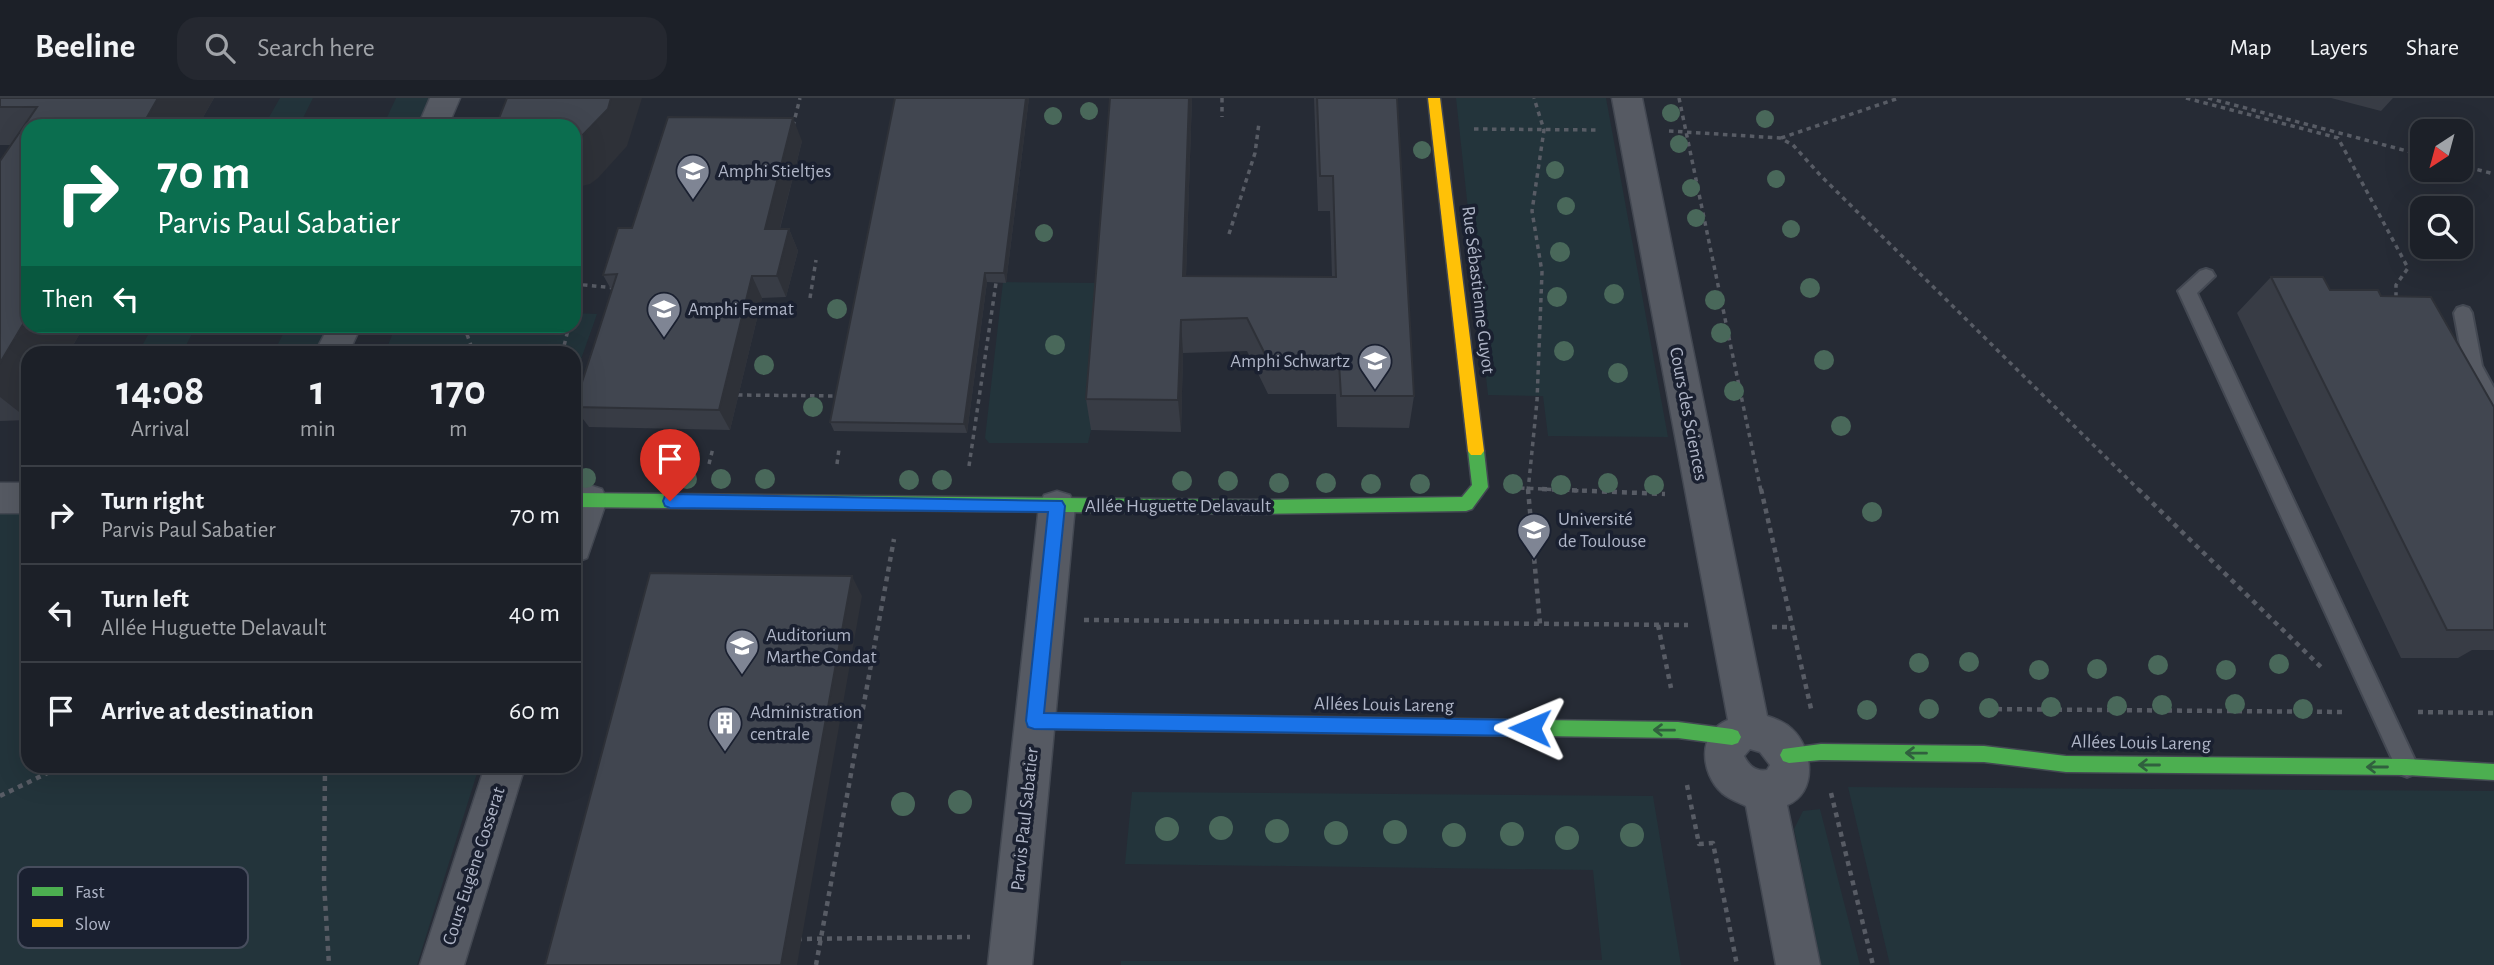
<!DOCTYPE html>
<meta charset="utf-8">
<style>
:root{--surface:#1c2028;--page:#252830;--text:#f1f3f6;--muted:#a0a3a8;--line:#3a3e45}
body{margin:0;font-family:"Alegreya Sans",sans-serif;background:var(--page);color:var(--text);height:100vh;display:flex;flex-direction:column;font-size:26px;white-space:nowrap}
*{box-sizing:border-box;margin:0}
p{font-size:23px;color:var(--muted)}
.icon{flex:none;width:38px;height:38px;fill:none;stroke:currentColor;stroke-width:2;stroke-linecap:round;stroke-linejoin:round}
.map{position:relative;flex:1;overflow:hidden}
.panel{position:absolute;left:21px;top:248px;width:560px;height:427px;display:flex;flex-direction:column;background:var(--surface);border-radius:21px;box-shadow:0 7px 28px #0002,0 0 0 2px var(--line)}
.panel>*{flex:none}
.guide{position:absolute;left:21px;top:21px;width:560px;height:214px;border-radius:21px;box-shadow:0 7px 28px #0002,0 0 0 2px var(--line);background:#0b6e4f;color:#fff;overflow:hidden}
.needle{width:46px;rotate:216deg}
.tools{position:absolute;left:2410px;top:21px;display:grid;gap:14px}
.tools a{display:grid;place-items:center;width:63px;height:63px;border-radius:14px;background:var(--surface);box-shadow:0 7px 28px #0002,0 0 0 2px var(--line);font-size:35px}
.pin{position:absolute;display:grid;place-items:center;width:60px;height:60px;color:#fff;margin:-72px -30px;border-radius:50% 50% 50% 0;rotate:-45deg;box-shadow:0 0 7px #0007}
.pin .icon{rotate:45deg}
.me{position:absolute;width:77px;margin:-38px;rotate:271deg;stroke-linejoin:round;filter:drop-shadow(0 0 5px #0008)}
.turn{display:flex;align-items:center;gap:24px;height:147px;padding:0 21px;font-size:32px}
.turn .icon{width:91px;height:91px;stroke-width:2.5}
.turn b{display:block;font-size:49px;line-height:60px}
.then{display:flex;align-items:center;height:66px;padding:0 21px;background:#0003;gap:14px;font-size:26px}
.eta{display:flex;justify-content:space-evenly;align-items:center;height:119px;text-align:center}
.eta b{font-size:42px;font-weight:700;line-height:49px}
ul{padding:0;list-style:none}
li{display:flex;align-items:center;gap:21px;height:98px;padding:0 21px;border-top:2px solid var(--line)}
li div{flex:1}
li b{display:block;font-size:26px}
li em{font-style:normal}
header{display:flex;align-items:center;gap:42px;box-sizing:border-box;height:98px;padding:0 35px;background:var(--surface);border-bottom:2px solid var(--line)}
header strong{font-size:33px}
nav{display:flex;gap:38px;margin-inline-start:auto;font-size:24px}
.search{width:490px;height:63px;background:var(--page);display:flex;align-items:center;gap:18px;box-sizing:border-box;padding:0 24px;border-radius:21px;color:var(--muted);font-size:26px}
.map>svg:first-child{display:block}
.green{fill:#23343b}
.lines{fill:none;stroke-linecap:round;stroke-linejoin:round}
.lane-casing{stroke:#434852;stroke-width:4}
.street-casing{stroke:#434852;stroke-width:3}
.fast-casing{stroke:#434852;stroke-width:3}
.slow-casing{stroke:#434852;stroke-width:3}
.path-far1{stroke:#585c65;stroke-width:3.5;stroke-dasharray:4.5 4.5;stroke-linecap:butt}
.path{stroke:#585c65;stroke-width:4.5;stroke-dasharray:5 5;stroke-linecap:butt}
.lane{fill:#565a63;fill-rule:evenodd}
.street{fill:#565a63;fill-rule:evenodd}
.fast{fill:#4caf50;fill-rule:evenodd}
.slow{fill:#ffc107;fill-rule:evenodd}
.tree{fill:#49685a}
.wall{fill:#383c45}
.shaded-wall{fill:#2e3138}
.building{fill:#414650;stroke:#2e3138;stroke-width:2}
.oneway{stroke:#30603e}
.route{fill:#1a73e8;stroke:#114b97;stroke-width:2}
.labels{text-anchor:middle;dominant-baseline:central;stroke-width:7;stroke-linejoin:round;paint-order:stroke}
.poi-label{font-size:19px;fill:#afb5c7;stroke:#1a2030;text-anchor:start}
.street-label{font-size:19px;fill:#afb5c7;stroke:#1a2030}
.key{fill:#1a2030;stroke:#474d5d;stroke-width:2}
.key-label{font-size:19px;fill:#afb5c7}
</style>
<header>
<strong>Beeline</strong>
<div class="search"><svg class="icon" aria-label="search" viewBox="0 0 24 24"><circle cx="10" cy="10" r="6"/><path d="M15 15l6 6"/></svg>Search here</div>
<nav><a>Map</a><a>Layers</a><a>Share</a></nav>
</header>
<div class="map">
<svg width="2494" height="867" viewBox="0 0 2494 867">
<rect width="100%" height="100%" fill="#262b35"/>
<g class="green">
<polygon points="280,0 313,0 299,28 264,28"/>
<polygon points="396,0 435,0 423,28 383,28"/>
<polygon points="1456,0 1606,0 1668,339 1548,338 1543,298 1488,297"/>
<polygon points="1003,184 1102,185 1091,332 1088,345 989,345 985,340"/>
<polygon points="574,215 597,216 574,281 574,256 385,255 392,237 361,236 365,228 574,228"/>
<polygon points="153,228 196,228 182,255 138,255"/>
<polygon points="287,228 332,228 320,255 273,256"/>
<polygon points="0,413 28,413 28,668 479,669 417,867 0,867"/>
<polygon points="1848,689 2494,693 2494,867 1890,867"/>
<polygon points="1132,694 1653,698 1681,867 1121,867 1121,863 1602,862 1593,772 1125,766"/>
<polygon points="1820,711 1860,867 1821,867 1794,731 1803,713"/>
</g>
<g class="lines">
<g class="lane-casing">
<g id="lane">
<polygon points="2206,171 2212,173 2215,178 2197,195 2415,662 2418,669 2415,676 2407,679 2399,676 2178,193 2200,173"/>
<polygon points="2463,208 2469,210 2472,215 2482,268 2494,290 2494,313 2488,311 2464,269 2454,215 2457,210"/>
</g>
</g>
<g class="street-casing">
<g id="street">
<polygon points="430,0 460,0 448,28 418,28"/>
<path d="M1612,0H1642L1767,618C1776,621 1785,624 1792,631C1813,650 1818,695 1787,707L1820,867H1776L1746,708C1738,704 1729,701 1722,695C1700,675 1697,634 1728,622ZM1750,651L1760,654L1770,667L1767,672C1756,674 1749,668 1744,658Z"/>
<polygon points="329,228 361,228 348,256 314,256"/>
<rect x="0" y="385" width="28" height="30"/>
<polygon points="589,387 602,391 607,402 587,460 574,465 574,396 576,391"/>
<polygon points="1057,393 1070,397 1075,408 1032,867 988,867 1039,408 1044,397"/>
<polygon points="485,668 525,668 464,867 420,867"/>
</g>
</g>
<g class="fast-casing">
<g id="fast">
<polygon points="1476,347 1481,349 1484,353 1488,389 1472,411 1466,413 1251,416 574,409 574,395 1251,402 1462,399 1472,387 1468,353 1471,349"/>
<polygon points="1034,615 1678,624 1732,631 1738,633 1741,639 1738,645 1732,647 1678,640 1034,631 1028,629 1025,623 1028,617"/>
<polygon points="1821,646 1984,648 2066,658 2407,661 2494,666 2494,682 2407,677 2066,674 1984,664 1821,662 1789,665 1783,663 1780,657 1783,651"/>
</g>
</g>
<g class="slow-casing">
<polygon id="slow" points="1428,0 1440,0 1484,353 1481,357 1471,357 1468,353"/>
</g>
<g class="path-far1">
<polyline points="1222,0 1222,19"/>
<polyline points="1679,0 1761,393"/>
<polyline points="2186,0 2338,40 2408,170 2396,187 2396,202"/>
<polyline points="2208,0 2422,57"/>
<polyline points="793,28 800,0"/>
<polyline points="1474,31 1598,32"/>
<polyline points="1669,33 1780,40 1793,47 1821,78 2140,393"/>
<polyline points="1781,40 1899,0"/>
<polyline points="2460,67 2494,76"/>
<polyline points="1229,136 1255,55 1259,25"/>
<polyline points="574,186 615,190"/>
<polyline points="810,200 816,162"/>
<polyline points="464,228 474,256"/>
<polyline points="562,256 569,228"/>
<polyline points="738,297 839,298"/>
<polyline points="709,366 713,350"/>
<polyline points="837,366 839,351"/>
<polyline points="969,368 996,185"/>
<polyline points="1520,390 1585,393"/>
<polyline points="1528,393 1537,303 1542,174 1532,113 1544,32 1534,0"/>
</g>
<g class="path">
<polyline points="1528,391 1540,526"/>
<polyline points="1542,391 1665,396"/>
<polyline points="1761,391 1812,615"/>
<polyline points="2138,391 2324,572"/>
<polyline points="1084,522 1688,527"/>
<polyline points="1658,527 1671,590"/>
<polyline points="1772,529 1791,529"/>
<polyline points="1987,611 2346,614"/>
<polyline points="2418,614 2494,615"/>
<polyline points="325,668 324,785 329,867"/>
<polyline points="1687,687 1699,746 1713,745 1737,867"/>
<polyline points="1831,695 1873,867"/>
<polyline points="0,698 62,668"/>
<polyline points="797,841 970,839"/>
<polyline points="816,867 894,441"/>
</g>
<use href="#lane" class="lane"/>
<use href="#street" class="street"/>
<use href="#fast" class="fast"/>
<use href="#slow" class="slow"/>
</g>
<g class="tree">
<circle cx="1089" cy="13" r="9"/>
<circle cx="1671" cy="15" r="9"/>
<circle cx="1053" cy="18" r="9"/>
<circle cx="1765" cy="21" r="9"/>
<circle cx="1679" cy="46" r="9"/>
<circle cx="1422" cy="52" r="9"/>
<circle cx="1555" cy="72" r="9"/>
<circle cx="1776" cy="81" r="9"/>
<circle cx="1691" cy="90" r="9"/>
<circle cx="1566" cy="108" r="9"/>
<circle cx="1696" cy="120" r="9"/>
<circle cx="1791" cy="131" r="9"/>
<circle cx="1044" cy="135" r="9"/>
<circle cx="1560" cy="154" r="10"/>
<circle cx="1810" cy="190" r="10"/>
<circle cx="1614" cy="196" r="10"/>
<circle cx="1557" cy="199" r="10"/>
<circle cx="1715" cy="202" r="10"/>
<circle cx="837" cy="211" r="10"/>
<circle cx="1721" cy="235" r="10"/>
<circle cx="1055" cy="247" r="10"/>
<circle cx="1564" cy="253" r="10"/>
<circle cx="1824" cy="262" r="10"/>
<circle cx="764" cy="267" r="10"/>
<circle cx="1618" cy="275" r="10"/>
<circle cx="1734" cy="293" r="10"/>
<circle cx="813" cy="309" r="10"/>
<circle cx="1841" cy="328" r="10"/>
<circle cx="586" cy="380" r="10"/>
<circle cx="687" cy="381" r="10"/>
<circle cx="721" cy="381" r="10"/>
<circle cx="765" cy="381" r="10"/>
<circle cx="909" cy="382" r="10"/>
<circle cx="942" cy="382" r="10"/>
<circle cx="1182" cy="383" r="10"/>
<circle cx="1228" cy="383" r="10"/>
<circle cx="1279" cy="385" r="10"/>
<circle cx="1326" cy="385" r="10"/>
<circle cx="1608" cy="385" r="10"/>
<circle cx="1371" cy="386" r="10"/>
<circle cx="1420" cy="386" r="10"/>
<circle cx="1513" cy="386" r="10"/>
<circle cx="1561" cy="387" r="10"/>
<circle cx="1654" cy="387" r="10"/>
<circle cx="1872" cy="414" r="10"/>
<circle cx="1969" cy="564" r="10"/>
<circle cx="1919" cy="565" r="10"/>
<circle cx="2279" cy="566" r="10"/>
<circle cx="2158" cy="567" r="10"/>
<circle cx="2097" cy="571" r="10"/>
<circle cx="2039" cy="572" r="10"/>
<circle cx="2226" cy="572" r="10"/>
<circle cx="2235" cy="606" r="10"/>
<circle cx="2162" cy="607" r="10"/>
<circle cx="2117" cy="608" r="10"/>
<circle cx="2051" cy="609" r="10"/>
<circle cx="1989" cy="610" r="10"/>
<circle cx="1929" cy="611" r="10"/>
<circle cx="2303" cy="611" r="10"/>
<circle cx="1867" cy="612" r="10"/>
<circle cx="960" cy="704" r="12"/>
<circle cx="903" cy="706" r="12"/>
<circle cx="1221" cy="730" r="12"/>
<circle cx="1167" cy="731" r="12"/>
<circle cx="1277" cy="733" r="12"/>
<circle cx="1395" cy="734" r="12"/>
<circle cx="1336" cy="735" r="12"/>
<circle cx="1512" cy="736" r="12"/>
<circle cx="1454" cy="737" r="12"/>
<circle cx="1632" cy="737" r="12"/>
<circle cx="1567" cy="740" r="12"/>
</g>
<g class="wall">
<polygon points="0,0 214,0 198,28 28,228 84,228 68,256 28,256 28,322 0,323 0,63 11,47 0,47"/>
<polygon points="1029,0 1006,185 987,184 967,335 834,333 830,324"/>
<polygon points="1110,0 1192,0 1186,178 1332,179 1330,113 1318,113 1314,0 1397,0 1414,298 1409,330 1337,329 1336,296 1268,296 1247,253 1183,255 1181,334 1091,332 1086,301"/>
<polygon points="2331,0 2393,0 2381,13"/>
<polygon points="802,43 780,131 789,131 798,153 786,199 762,200 730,332 589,329 574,309 612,193 603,177 632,130"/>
<polygon points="2271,179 2330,192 2381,198 2494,309 2494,552 2472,552 2458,560 2401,560 2237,215"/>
</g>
<g class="shaded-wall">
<polygon points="158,0 214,0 198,28 142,28"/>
<polygon points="611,0 642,0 627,48 598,80 590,86 574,90 574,46"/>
<polygon points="1026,0 1029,0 1006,185 1004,175"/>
<polygon points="1189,0 1192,0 1185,211 1183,178"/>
<polygon points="793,20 802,43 774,153 765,131"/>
<polygon points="789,131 798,153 786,199 777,178"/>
<polygon points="985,175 987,184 967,335 964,326"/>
<polygon points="752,178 762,200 730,332 719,312"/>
<polygon points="28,218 28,228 84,228 68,256 28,256 28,321 0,299 0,265"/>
<polygon points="1181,222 1183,255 1181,334 1178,302"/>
<polygon points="852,478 862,498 797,867 781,867"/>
</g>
<g class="building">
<polygon points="0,0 158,0 142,28 28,28 28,218 0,265 0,63 37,9 0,9"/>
<polygon points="507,0 611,0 608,11 574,46 574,28 496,28"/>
<polygon points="895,0 1026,0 1004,175 985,175 964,326 830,324"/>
<polygon points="1110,0 1189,0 1183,178 1336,179 1333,78 1320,78 1317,0 1397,0 1414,298 1341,298 1339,265 1269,264 1247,220 1181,222 1178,302 1086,301"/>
<polygon points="668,19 793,20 765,131 789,131 777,178 752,178 719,312 574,309 617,176 603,177 618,130 632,130"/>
<polygon points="2271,179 2323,179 2330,192 2378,192 2381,198 2431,199 2494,309 2494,532 2447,532"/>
<polygon points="650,475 852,478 781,867 545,867"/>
</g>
<defs><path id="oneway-shaft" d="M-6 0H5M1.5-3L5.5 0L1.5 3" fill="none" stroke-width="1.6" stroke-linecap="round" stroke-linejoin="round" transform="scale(1.75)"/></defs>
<g class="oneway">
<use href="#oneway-shaft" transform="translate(1664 632) rotate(-179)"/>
<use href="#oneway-shaft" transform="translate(1916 655) rotate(-179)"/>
<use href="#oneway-shaft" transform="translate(2149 667) rotate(-180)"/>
<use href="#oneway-shaft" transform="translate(2377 669) rotate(-180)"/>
</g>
<polygon class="route" points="670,396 1062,403 1065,408 1044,615 1530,622 1536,624 1538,630 1536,636 1530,638 1034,631 1028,629 1026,623 1048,414 670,410 665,408 663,403 665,398"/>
<defs>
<g id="university-pin" transform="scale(1.75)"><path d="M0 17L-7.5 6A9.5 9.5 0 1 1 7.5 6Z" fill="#7f8594" stroke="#1a2030"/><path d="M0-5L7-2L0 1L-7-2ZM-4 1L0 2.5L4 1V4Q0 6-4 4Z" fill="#fff"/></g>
<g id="building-pin" transform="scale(1.75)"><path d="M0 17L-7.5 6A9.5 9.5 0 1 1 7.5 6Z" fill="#7f8594" stroke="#1a2030"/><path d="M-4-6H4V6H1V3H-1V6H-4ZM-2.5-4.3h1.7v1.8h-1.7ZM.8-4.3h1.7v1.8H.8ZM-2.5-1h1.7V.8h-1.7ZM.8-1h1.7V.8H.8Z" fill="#fff"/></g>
</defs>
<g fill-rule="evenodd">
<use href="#university-pin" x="693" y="73"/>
<use href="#university-pin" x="664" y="211"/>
<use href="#university-pin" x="1375" y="263"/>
<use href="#university-pin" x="1534" y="432"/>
<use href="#university-pin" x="742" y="548"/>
<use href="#building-pin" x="725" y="625"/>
</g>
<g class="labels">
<g class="poi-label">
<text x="718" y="73">Amphi Stieltjes</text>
<text x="688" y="211">Amphi Fermat</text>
<text x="1350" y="263" text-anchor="end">Amphi Schwartz</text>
<text x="1558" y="421">Université<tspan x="1558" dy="22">de Toulouse</tspan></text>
<text x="766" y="537">Auditorium<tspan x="766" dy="22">Marthe Condat</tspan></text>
<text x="750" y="614">Administration<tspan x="750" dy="22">centrale</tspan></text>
</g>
<g class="street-label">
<text transform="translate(1478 192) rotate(83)">Rue Sébastienne Guyot</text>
<text transform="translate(1688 316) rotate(79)">Cours des Sciences</text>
<text x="1178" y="408">Allée Huguette Delavault</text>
<text transform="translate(1384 607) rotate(1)">Allées Louis Lareng</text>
<text transform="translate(2141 645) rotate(1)">Allées Louis Lareng</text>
<text transform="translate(1025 721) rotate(-84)">Parvis Paul Sabatier</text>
<text transform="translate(474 768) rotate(-72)">Cours Eugène Cosserat</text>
</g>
</g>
<rect x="18" y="769" width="230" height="81" rx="10" class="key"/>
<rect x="32" y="789" width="31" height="9" fill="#4caf50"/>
<rect x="32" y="821" width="31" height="8" fill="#ffc107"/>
<g class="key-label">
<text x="75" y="800">Fast</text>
<text x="75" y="832">Slow</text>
</g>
</svg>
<div class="tools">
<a><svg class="needle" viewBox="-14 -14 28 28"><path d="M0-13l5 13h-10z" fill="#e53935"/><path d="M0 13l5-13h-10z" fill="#a0a3a8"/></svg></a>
<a><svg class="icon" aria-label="search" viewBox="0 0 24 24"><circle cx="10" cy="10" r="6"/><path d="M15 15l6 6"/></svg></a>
</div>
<div class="pin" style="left:670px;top:403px;background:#d93025"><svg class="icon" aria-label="arrive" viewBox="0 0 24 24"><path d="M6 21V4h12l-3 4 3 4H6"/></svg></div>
<svg class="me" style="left:1530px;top:630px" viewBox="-20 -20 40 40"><path d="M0-17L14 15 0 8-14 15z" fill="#1a73e8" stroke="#fff" stroke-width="4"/></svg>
<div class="guide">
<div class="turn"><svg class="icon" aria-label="right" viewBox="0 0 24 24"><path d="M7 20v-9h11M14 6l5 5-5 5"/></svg><div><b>70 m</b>Parvis Paul Sabatier</div></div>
<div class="then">Then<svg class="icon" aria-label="left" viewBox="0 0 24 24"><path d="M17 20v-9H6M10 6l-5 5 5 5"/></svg></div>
</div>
<section class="panel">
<div class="eta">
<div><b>14:08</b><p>Arrival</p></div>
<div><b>1</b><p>min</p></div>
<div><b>170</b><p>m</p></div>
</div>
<ul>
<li><svg class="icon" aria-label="right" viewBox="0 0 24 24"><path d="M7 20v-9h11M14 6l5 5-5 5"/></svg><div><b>Turn right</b><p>Parvis Paul Sabatier</p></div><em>70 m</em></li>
<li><svg class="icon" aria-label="left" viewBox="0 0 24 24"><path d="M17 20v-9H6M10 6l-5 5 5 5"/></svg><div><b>Turn left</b><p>Allée Huguette Delavault</p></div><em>40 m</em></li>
<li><svg class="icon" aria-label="arrive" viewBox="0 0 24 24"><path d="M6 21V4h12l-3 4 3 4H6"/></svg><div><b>Arrive at destination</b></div><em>60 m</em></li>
</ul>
</section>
</div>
